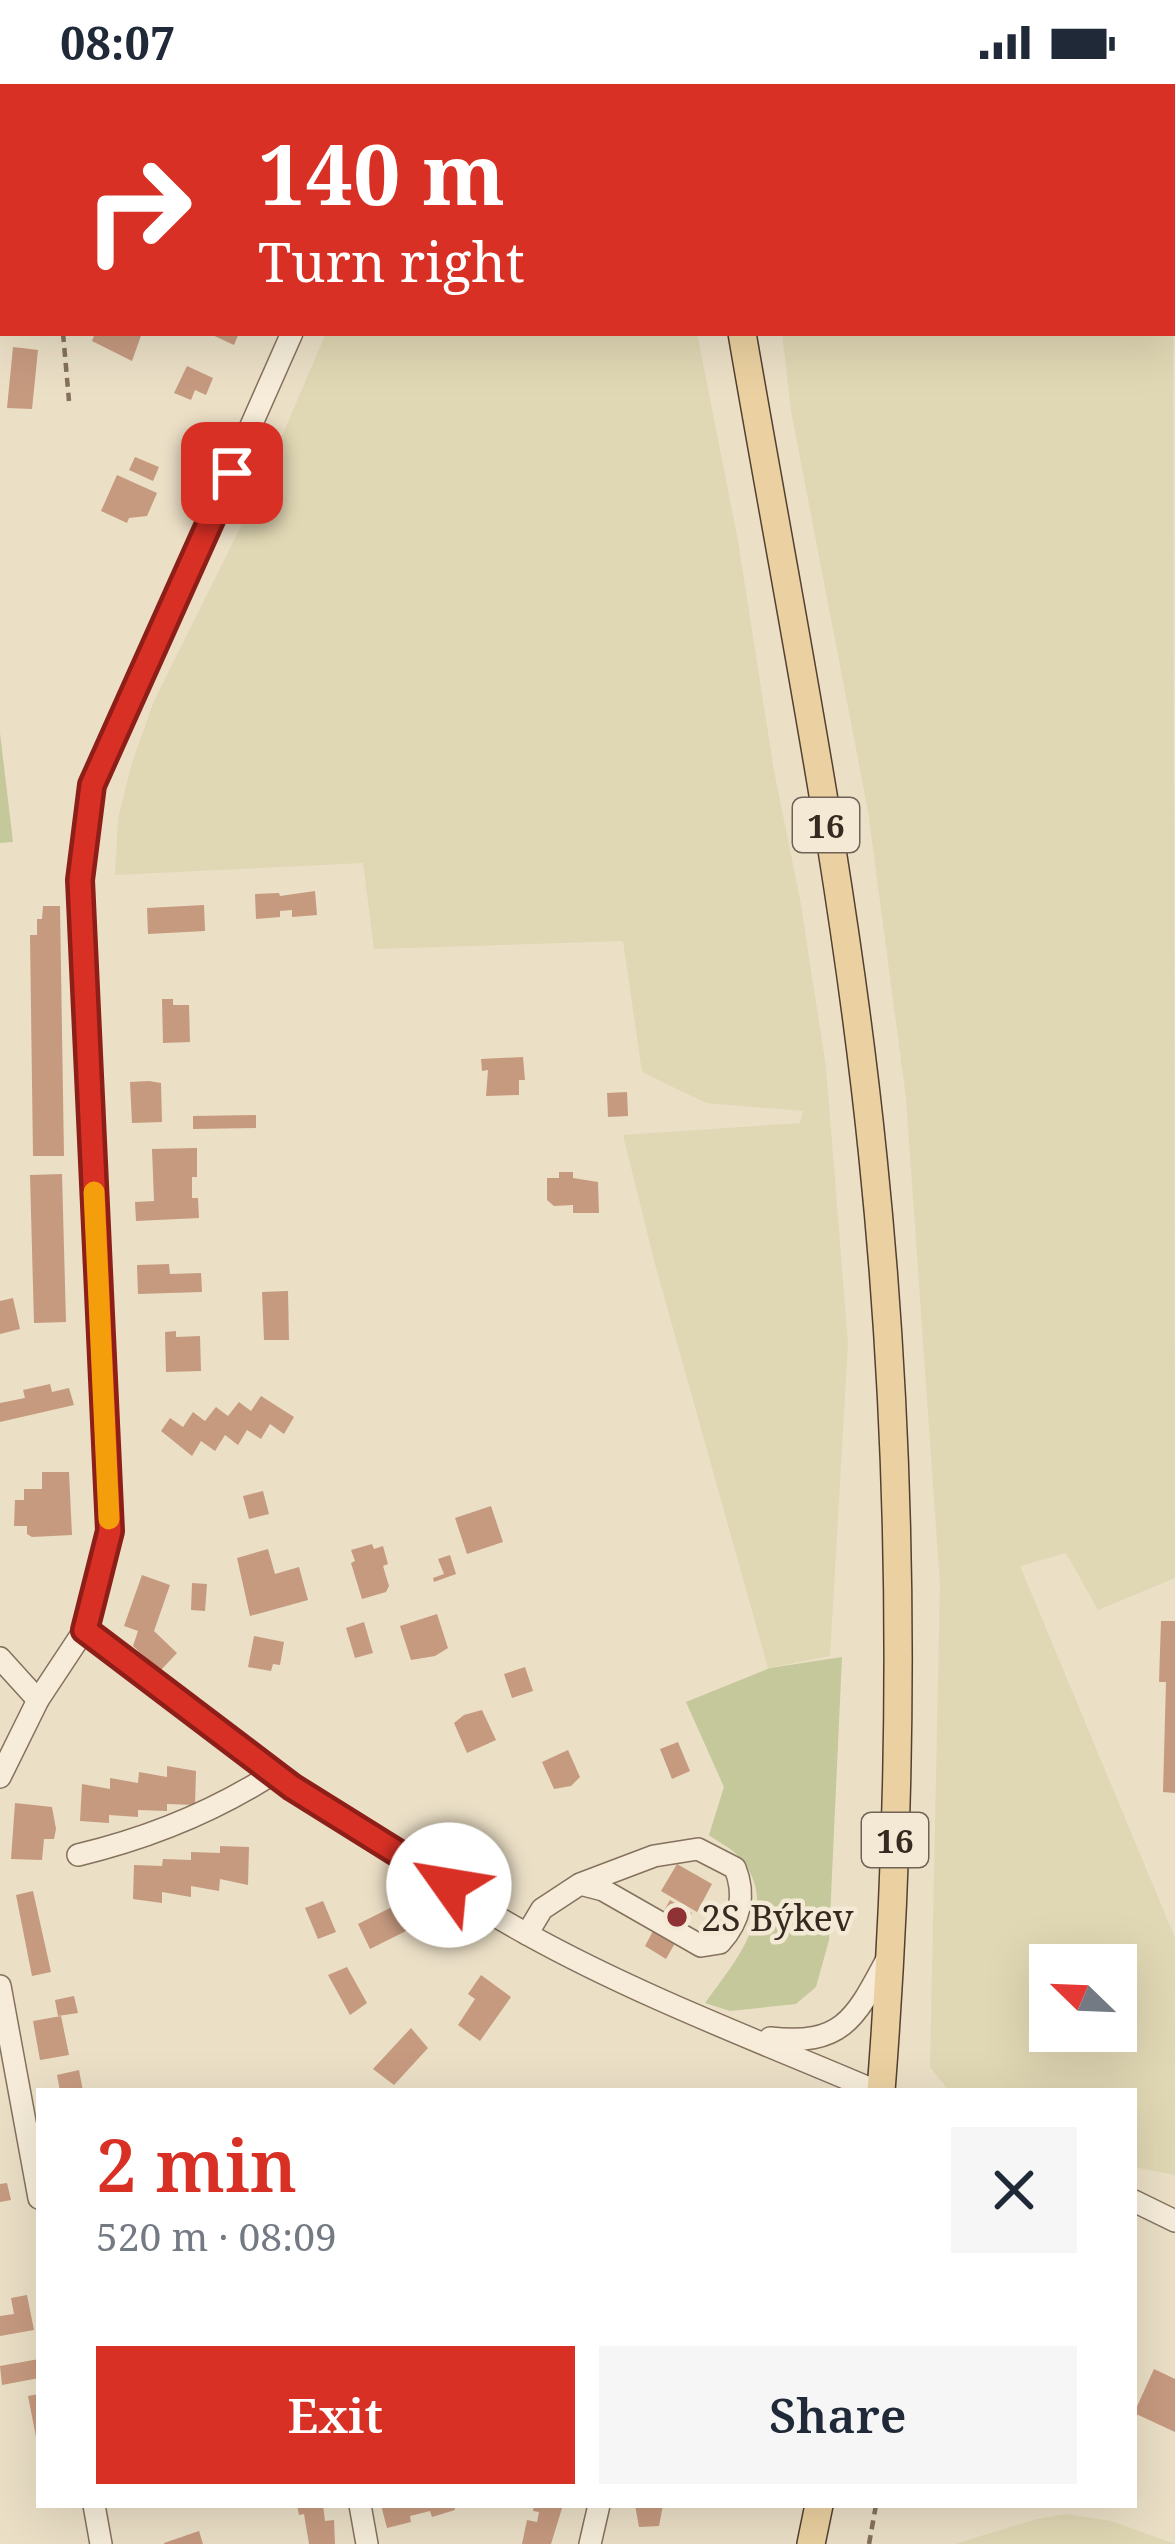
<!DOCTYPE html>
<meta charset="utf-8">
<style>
:root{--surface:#fff;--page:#f6f6f7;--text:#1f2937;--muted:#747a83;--accent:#d93025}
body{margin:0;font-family:"Noto Serif",serif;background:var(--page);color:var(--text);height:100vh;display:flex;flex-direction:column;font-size:45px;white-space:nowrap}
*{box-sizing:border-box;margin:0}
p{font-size:39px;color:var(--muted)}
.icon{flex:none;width:66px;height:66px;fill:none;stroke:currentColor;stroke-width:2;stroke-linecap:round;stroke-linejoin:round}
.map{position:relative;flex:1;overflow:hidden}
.sheet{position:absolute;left:36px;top:2004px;width:1101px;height:420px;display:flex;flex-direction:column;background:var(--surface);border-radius:0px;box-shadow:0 12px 48px #0002}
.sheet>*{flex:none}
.guide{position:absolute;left:0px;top:0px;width:1176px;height:252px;box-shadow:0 12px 48px #0002;background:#d93025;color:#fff;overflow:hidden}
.needle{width:78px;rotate:293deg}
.buttons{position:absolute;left:1029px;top:1860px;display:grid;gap:24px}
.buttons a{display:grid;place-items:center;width:108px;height:108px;border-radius:0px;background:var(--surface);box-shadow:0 12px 48px #0002;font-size:60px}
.pin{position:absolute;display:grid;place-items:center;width:102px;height:102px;color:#fff;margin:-51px;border-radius:24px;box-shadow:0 6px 18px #0006}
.me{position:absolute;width:132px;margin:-66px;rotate:302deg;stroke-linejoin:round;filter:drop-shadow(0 0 9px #0008)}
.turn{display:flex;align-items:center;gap:42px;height:252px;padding:0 60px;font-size:54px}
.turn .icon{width:156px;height:156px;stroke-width:2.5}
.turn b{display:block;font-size:84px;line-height:102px}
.round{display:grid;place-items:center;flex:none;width:126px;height:126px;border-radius:0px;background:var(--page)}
.summary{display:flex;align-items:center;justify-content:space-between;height:204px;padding:0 60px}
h1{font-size:72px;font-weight:600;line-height:90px;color:var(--accent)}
.action{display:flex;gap:24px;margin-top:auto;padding:24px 60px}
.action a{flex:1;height:138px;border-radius:0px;background:var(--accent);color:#fff;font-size:48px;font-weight:600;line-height:138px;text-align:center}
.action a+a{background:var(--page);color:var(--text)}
.status{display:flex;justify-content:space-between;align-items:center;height:84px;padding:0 60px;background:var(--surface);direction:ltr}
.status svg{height:33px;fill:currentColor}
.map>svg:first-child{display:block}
.farmland{fill:#e0d7b4;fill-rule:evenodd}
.green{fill:#c4c89b}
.building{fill:#c69a7f}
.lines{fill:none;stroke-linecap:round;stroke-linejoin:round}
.minor-casing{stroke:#85715d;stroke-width:24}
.major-casing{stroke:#534031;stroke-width:30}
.path{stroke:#85715d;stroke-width:4.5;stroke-dasharray:9 6;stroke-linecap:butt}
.minor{stroke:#f6ecd9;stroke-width:21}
.major{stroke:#ebd1a1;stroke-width:27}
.route-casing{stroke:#8d1f18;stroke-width:30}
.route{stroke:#d93025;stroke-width:21}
.slow{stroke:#f59e0b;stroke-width:21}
.poi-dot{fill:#8f3235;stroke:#f3e9d5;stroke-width:4.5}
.labels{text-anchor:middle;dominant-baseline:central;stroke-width:9;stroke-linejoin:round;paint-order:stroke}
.shield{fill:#f3e9d5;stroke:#6f6356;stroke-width:3}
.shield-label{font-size:33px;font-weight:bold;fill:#362a20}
.poi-label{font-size:36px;fill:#362a20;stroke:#f3e9d5;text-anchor:start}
</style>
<div class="status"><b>08:07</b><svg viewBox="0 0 49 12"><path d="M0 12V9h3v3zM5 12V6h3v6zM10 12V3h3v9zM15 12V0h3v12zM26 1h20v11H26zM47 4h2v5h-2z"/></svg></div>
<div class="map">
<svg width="1175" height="2460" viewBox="0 0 1175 2460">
<rect width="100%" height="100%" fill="#ebdfc6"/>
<g class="farmland">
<polygon points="0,0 28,3 3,3 0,167"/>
<polygon points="438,0 679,0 437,3"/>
<polygon points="964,0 1175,0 1175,71 1173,3"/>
<path d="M1173,126L1175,1494L1098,1526L1066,1469L1020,1482L1175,1854V2091L1134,2083V2007H949L930,1983L940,1501L906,1014L868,727L791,327L782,249H1173ZM1050,1881H1116V1947H1050Z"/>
<polygon points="326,249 697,249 738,457 774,687 800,815 826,983 848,1260 830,1572 768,1584 655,1180 623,1051 800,1039 803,1027 706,1019 642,988 623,857 374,865 363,779 115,791 118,735 132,679 154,617 258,408"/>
<polygon points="1066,2430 1111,2437 1175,2460 955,2460 1037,2435"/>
</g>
<g class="green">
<polygon points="0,649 13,758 0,759"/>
<path d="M842,1573L829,1856L816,1903L796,1920L730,1927L705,1919C735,1877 783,1824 740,1774C733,1765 718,1758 709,1751L724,1703L686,1618L770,1584Z"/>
</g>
<g class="building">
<polygon points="95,249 142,249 132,277 92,257"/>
<polygon points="208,249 239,249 234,261"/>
<polygon points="13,263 38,266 32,325 7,324"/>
<polygon points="187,282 213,294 206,311 195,306 191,316 174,309"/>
<polygon points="135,373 159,383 153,397 129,386"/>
<polygon points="117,391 157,409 147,432 129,434 127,439 101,427"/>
<polygon points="315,807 317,831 292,833 292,826 280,827 280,833 256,835 255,810 279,809 280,812"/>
<polygon points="204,821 205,847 148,850 147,824"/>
<polygon points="43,822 60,822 64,1072 33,1072 30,851 37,851 37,835 42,835"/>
<polygon points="162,915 173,915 173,921 189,921 190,958 163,959"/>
<polygon points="523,973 525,996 519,996 519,1011 486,1012 488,986 482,987 481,975"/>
<polygon points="149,997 161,999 162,1038 132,1039 130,998"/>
<polygon points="627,1008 628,1032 608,1033 607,1009"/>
<polygon points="256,1031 256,1044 193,1045 193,1032"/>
<polygon points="197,1064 197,1093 192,1093 192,1114 198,1114 199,1134 136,1137 135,1118 154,1117 152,1065"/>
<polygon points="559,1088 573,1088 573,1094 598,1098 599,1129 573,1129 573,1121 554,1122 547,1116 547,1094 559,1094"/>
<polygon points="62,1090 66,1238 34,1239 30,1091"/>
<polygon points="169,1180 170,1190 201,1189 202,1208 138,1210 137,1181"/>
<polygon points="288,1207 289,1256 264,1256 262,1208"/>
<polygon points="13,1214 20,1245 0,1250 0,1217"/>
<polygon points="176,1247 176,1253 200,1252 201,1287 166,1288 165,1248"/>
<polygon points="50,1300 52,1308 69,1304 74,1321 0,1338 0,1319 25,1314 23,1306"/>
<polygon points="261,1312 294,1333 284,1350 270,1340 261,1355 247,1346 238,1361 225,1351 215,1367 201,1357 192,1372 161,1347 170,1334 183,1343 193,1328 205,1337 216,1323 228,1332 239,1318 251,1327"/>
<polygon points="42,1388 69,1388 72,1451 32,1453 27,1450 27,1442 14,1442 15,1416 24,1416 24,1405 42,1405"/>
<polygon points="263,1407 269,1430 249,1435 243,1412"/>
<polygon points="491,1422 503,1458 467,1470 455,1434"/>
<polygon points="372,1460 374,1465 383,1462 388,1480 383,1482 389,1502 386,1508 362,1515 351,1479 355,1477 351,1466"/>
<polygon points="268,1465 275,1490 299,1483 308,1516 250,1532 237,1474"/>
<polygon points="450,1471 456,1490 434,1498 433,1494 444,1490 438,1475"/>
<polygon points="142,1491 170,1501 154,1547 177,1569 160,1587 133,1562 138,1547 124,1542"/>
<polygon points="192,1499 207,1500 205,1527 191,1526"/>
<polygon points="437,1530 448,1564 435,1572 411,1576 400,1542"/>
<polygon points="1161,1537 1175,1537 1175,1709 1163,1708 1166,1598 1159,1598"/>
<polygon points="364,1538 373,1569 355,1574 346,1544"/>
<polygon points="254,1552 284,1558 280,1581 273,1580 271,1587 248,1583"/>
<polygon points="525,1583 533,1607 512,1614 504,1590"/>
<polygon points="482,1626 496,1656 467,1669 454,1639 464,1631"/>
<polygon points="678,1658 690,1687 672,1695 660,1665"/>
<polygon points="568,1666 580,1693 571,1702 554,1705 542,1678"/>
<polygon points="167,1682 196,1687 195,1721 167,1720 167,1727 138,1726 138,1733 109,1731 109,1739 80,1737 82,1700 110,1705 110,1694 138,1699 139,1688 167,1693"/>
<polygon points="15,1719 52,1723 56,1745 54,1755 44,1755 42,1776 11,1775"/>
<polygon points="220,1762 249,1763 248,1801 220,1795 219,1807 191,1802 191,1813 162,1808 162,1819 133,1815 134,1781 162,1782 163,1775 191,1776 191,1768 220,1769"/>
<polygon points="677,1780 712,1800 697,1828 661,1807"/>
<polygon points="33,1807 51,1888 32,1892 16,1811"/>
<polygon points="670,1816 692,1829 666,1875 645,1862"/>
<polygon points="323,1817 336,1848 318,1855 305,1824"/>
<polygon points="398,1820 410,1845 370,1865 358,1840"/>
<polygon points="347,1883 367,1919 350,1931 328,1891"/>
<polygon points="481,1891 511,1913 480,1957 458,1941 475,1915 468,1910"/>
<polygon points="74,1912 78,1929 58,1932 55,1916"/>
<polygon points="61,1932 69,1971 40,1976 33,1937"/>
<polygon points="411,1944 428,1964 394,2001 373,1985"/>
<polygon points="79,1986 83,2007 60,2007 57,1991"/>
<polygon points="7,2099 11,2116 0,2118 0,2100"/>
<polygon points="27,2211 34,2246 0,2252 0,2232 14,2230 11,2214"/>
<polygon points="39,2275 39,2294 2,2301 0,2282"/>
<polygon points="1154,2285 1175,2295 1175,2348 1134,2329"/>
<polygon points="39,2310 39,2358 37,2358 28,2312"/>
<polygon points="297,2421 323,2421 325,2437 334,2436 335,2460 309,2460 304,2430 299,2431"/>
<polygon points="381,2421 454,2421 455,2426 432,2433 430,2427 410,2432 411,2438 387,2444"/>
<polygon points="534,2421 563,2421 551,2460 522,2460 527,2436 537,2438 539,2428 533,2427"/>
<polygon points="635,2421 663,2421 659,2442 639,2443"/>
<polygon points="199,2447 203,2460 164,2460 164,2459"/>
</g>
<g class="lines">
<g class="minor-casing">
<g id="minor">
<polyline points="398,3 400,0"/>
<path d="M85,1545C228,1654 370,1763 527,1850C639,1912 759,1957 876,2007"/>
<polyline points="0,1574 38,1616"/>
<polyline points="0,1693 38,1616 85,1545 110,1447 80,796 92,701 292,249"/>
<path d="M78,1771C149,1754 212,1729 274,1689"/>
<path d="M527,1850L542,1825L580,1800L603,1806L701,1862L720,1859C740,1837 746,1811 735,1784L698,1765L654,1772L580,1800"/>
<polyline points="0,1902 39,2114"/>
<path d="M770,1954C842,1962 855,1935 886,1877"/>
<polyline points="1134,2117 1175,2137"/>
<polyline points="94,2421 101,2460"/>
<polyline points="360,2421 367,2460"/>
<polyline points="590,2460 599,2421"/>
</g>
</g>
<g class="major-casing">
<g id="major">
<polyline points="715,0 715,3"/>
<path d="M742,249C789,523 845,797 873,1074C905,1384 905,1696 881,2007"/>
<polyline points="811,2460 819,2421"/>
</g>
</g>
<g class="path">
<polyline points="45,0 45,3"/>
<polyline points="909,0 916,3"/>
<polyline points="1173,102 1175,103"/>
<polyline points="63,249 69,317"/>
<polyline points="869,2460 876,2421"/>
</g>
<use href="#minor" class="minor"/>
<use href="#major" class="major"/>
</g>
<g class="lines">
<g class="route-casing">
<polyline id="route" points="232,389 92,701 80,796 110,1447 85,1546 292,1703 449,1801"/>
</g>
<use href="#route" class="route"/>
<polyline class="slow" points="94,1108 109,1435"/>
</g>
<circle class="poi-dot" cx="677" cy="1833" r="12"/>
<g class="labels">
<g class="shield">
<rect x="793" y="714" width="66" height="54" rx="9"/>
<rect x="862" y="1729" width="66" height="54" rx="9"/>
</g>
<g class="shield-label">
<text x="826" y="741">16</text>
<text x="895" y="1756">16</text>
</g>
<g class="poi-label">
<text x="701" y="1833">2S Býkev</text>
</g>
</g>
</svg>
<div class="buttons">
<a><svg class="needle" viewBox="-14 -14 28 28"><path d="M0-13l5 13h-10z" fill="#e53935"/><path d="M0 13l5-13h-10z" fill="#747a83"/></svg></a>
</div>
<div class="pin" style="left:232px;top:389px;background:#d93025"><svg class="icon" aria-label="arrive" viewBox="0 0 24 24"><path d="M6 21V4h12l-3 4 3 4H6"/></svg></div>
<svg class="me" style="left:449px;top:1801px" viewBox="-20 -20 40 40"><circle r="19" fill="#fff"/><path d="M0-13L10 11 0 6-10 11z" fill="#d93025"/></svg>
<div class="guide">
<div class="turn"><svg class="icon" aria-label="right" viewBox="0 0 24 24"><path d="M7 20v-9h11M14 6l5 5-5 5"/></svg><div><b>140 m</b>Turn right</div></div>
</div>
<section class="sheet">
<div class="summary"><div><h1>2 min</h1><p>520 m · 08:09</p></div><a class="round"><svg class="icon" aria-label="close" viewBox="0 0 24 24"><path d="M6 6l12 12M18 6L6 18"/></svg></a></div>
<div class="action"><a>Exit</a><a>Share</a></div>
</section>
</div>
